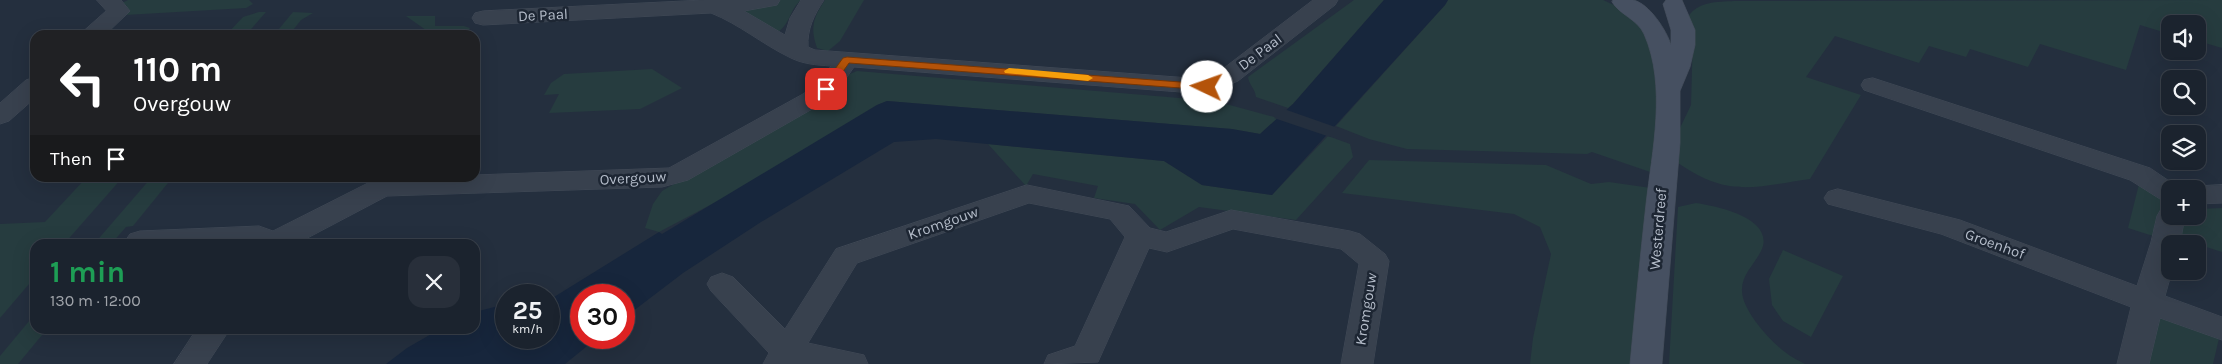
<!DOCTYPE html>
<meta charset="utf-8">
<style>
:root{--surface:#1b232e;--page:#282f3a;--text:#f1f3f6;--muted:#a0a4aa;--line:#39404a}
body{margin:0;font-family:Karla,sans-serif;background:var(--page);color:var(--text);height:100vh;display:flex;flex-direction:column;font-size:19px;white-space:nowrap}
*{box-sizing:border-box;margin:0}
p{font-size:16px;color:var(--muted)}
.icon{flex:none;width:28px;height:28px;fill:none;stroke:currentColor;stroke-width:2;stroke-linecap:round;stroke-linejoin:round}
.map{position:relative;flex:1;overflow:hidden}
.panel{position:absolute;left:30px;top:239px;width:450px;height:95px;display:flex;flex-direction:column;background:var(--surface);border-radius:15px;box-shadow:0 5px 20px #0002,0 0 0 1px var(--line)}
.panel>*{flex:none}
.hud{position:absolute;left:30px;top:30px;width:450px;height:152px;border-radius:15px;box-shadow:0 5px 20px #0002,0 0 0 1px var(--line);background:#202124;color:#fff;overflow:hidden}
.controls{position:absolute;left:2161px;top:15px;display:grid;gap:10px}
.controls a{display:grid;place-items:center;width:45px;height:45px;border-radius:10px;background:var(--surface);box-shadow:0 5px 20px #0002,0 0 0 1px var(--line);font-size:25px}
.speed{position:absolute;left:495px;top:284px;display:flex;gap:10px;font-size:25px;font-weight:700;text-align:center}
.speed>*{display:grid;place-content:center;width:65px;height:65px;border-radius:50%;background:var(--surface);box-shadow:0 5px 20px #0002,0 0 0 1px var(--line);line-height:1}
.speed small{font-size:12px;font-weight:400}
.speed .limit{border:8px solid #d22;background:#fff;color:#111}
.pin{position:absolute;display:grid;place-items:center;width:42px;height:42px;color:#fff;margin:-21px;border-radius:10px;box-shadow:0 2px 8px #0006}
.me{position:absolute;width:55px;margin:-28px;rotate:273deg;stroke-linejoin:round;filter:drop-shadow(0 0 4px #0008)}
.turn{display:flex;align-items:center;gap:18px;height:105px;padding:0 20px;font-size:22px}
.turn .icon{width:65px;height:65px;stroke-width:2.5}
.turn b{display:block;font-size:35px;line-height:42px}
.then{display:flex;align-items:center;height:48px;padding:0 20px;background:#0003;gap:10px;font-size:19px}
.round{display:grid;place-items:center;flex:none;width:52px;height:52px;border-radius:15px;background:var(--page)}
.headline{display:flex;align-items:center;justify-content:space-between;height:85px;padding:0 20px}
h1{font-size:30px;font-weight:700;line-height:38px;color:#1e9e55}
.map>svg:first-child{display:block}
.green{fill:#263c3f}
.water{fill:#17263c}
.pier{fill:#242f3e}
.lines{fill:none;stroke-linecap:round;stroke-linejoin:round}
.street-casing{stroke:#414a57;stroke-width:1}
.secondary-casing{stroke:#414a57;stroke-width:1}
.street{fill:#38414e;fill-rule:evenodd}
.secondary{fill:#465061;fill-rule:evenodd}
.route{fill:#b45309;stroke:#753606}
.slow{fill:#f59e0b}
.labels{text-anchor:middle;dominant-baseline:central;stroke-width:5;stroke-linejoin:round;paint-order:stroke}
.street-label{font-size:15px;fill:#b4bcc9;stroke:#1d2633}
</style>
<div class="map">
<svg width="2222" height="364" viewBox="0 0 2222 364">
<rect width="100%" height="100%" fill="#242f3e"/>
<g class="green">
<polygon points="128,0 249,0 253,4 246,8 125,15 127,6 122,3"/>
<path d="M781,0H801C789,10 791,23 778,32L740,11Z"/>
<path d="M825,0H864L840,41L828,51L817,48C810,28 813,18 825,0Z"/>
<path d="M1354,0H1384L1293,104L1288,108L1256,97C1255,88 1249,85 1248,77Z"/>
<polygon points="1448,0 1603,0 1629,12 1647,28 1659,75 1653,173 1592,152 1587,154 1407,149 1369,139 1336,126 1445,5"/>
<path d="M2222,0V48L2198,41V24H2170V34L2140,25L2126,70L2040,44L2028,67L1970,49L1966,57L1929,46L1919,63L1835,36L1806,77L1861,95L1810,179C1755,187 1728,198 1678,163L1680,128L1691,105L1693,34L1688,17C1698,1 1717,2 1734,1Z"/>
<polygon points="259,12 266,12 246,35 226,35 243,17"/>
<polygon points="293,12 313,13 301,20 289,35 274,35"/>
<polygon points="406,16 435,16 435,26 464,26 470,28 466,35 433,35"/>
<polygon points="652,69 682,88 640,109 549,113 559,94 544,95 551,83 564,74"/>
<polygon points="857,71 1215,101 1278,118 1260,134 1231,129 887,101 877,105 731,194 659,232 645,228 653,204 662,191 818,101 845,76"/>
<polygon points="1328,136 1350,144 1353,157 1296,220 1199,207 1160,230 1135,204 1094,198 1098,186 1033,174 1026,186 988,144 1164,161 1202,185 1272,195"/>
<polygon points="1369,160 1546,165 1591,184 1609,182 1651,188 1630,364 1530,364 1533,338 1551,254 1540,227 1514,214 1342,193"/>
<polygon points="86,178 122,178 64,244 35,244 35,277 0,318 0,224 45,222"/>
<polygon points="151,178 172,178 133,226 126,227 111,244 94,244"/>
<polygon points="2139,184 2161,193 2163,200 2153,236 2128,228"/>
<path d="M1696,203C1716,206 1770,217 1763,246C1758,262 1741,273 1742,291C1742,310 1770,341 1785,352C1791,357 1798,360 1805,364H1669L1678,207Z"/>
<polygon points="2222,208 2222,252 2178,238 2183,216 2198,216 2198,209"/>
<polygon points="1783,250 1843,276 1811,337 1783,321 1772,305 1769,279"/>
<polygon points="2160,311 2220,334 2213,364 2144,364"/>
<polygon points="35,314 35,329 47,329 18,364 0,364 0,356"/>
</g>
<polygon class="water" points="1384,0 1448,0 1445,5 1272,195 1202,185 1164,161 936,139 894,142 761,222 683,273 624,318 624,295 581,295 581,338 597,338 565,364 386,364 407,348 440,329 475,329 475,312 506,304 506,338 549,338 549,298 554,297 659,232 662,234 877,105 887,101 1232,129 1260,134 1293,104"/>
<polygon class="pier" points="1284,109 1338,128 1330,137 1274,118"/>
<g class="lines">
<g class="street-casing">
<g id="street">
<polygon points="97,0 121,0 130,11 105,35 79,35 106,11"/>
<path d="M704,0H780L777,5L744,11L785,35L790,18L801,0H824C814,15 807,29 808,47L815,50L1203,79L1220,71L1313,0H1338L1335,5L1238,81L1207,94L854,67L835,94L821,104L688,180L662,187L387,196L296,244H127L125,241L130,234L140,231L259,226L273,231L372,181L375,178H475V175L669,168L803,94L817,84L831,66C816,65 802,64 789,57C762,44 739,24 711,13L483,25L475,23L472,18L475,13L483,11Z"/>
<polygon points="35,78 35,98 9,121 0,124 0,103 26,80"/>
<polygon points="1873,78 2150,168 2181,189 2170,189 2170,202 2160,199 2130,180 1864,90 1861,85 1864,80"/>
<polygon points="1027,185 1129,206 1150,228 1166,232 1231,210 1350,231 1360,234 1385,254 1389,261 1373,364 1341,364 1359,264 1341,249 1233,229 1167,252 1149,248 1098,362 1044,364 1048,355 1075,346 1125,237 1110,219 1029,203 857,263 808,343 864,355 868,364 763,364 769,353 711,291 707,284 711,277 722,273 733,277 785,329 836,249"/>
<polygon points="2222,185 2222,203 2198,204 2198,189 2188,189 2198,186"/>
<polygon points="1838,189 1960,220 2137,286 2151,242 2157,216 2161,209 2170,207 2170,216 2185,216 2180,244 2170,244 2170,271 2172,271 2165,296 2222,317 2222,340 2160,318 2149,364 2117,364 2131,307 1941,234 1828,204 1824,198 1828,192"/>
<polygon points="197,329 230,329 207,364 174,364"/>
</g>
</g>
<g class="secondary-casing">
<path id="secondary" d="M1613,0C1620,0 1627,0 1633,0C1649,3 1667,31 1671,45V30L1663,4L1666,0H1682L1695,30V45L1690,67L1680,91V143L1662,364H1630C1635,311 1640,257 1646,204C1652,151 1667,86 1644,34C1637,19 1620,15 1612,2Z"/>
</g>
<use href="#street" class="street"/>
<use href="#secondary" class="secondary"/>
</g>
<polygon class="route" points="847,57 1207,84 1212,87 1207,90 849,63 829,91 822,91 822,87 843,58"/>
<polygon class="slow" points="1009,68 1088,75 1093,78 1088,81 1005,73 1004,71"/>
<g class="labels">
<g class="street-label">
<text transform="translate(543 15) rotate(-3)">De Paal</text>
<text transform="translate(1260 52) rotate(-37)">De Paal</text>
<text transform="translate(633 178) rotate(-3)">Overgouw</text>
<text transform="translate(943 223) rotate(-19)">Kromgouw</text>
<text transform="translate(1658 229) rotate(-85)">Westerdreef</text>
<text transform="translate(1995 244) rotate(20)">Groenhof</text>
<text transform="translate(1366 309) rotate(-81)">Kromgouw</text>
</g>
</g>
</svg>
<div class="controls">
<a><svg class="icon" aria-label="sound" viewBox="0 0 24 24"><path d="M4 9h4l5-4v14l-5-4H4zM17 9q2 3 0 6"/></svg></a>
<a><svg class="icon" aria-label="search" viewBox="0 0 24 24"><circle cx="10" cy="10" r="6"/><path d="M15 15l6 6"/></svg></a>
<a><svg class="icon" aria-label="layers" viewBox="0 0 24 24"><path d="M12 4l9 5-9 5-9-5zM3 14l9 5 9-5"/></svg></a>
<a>+</a>
<a>−</a>
</div>
<div class="speed"><div>25<small>km/h</small></div><div class="limit">30</div></div>
<div class="pin" style="left:826px;top:89px;background:#d93025"><svg class="icon" aria-label="arrive" viewBox="0 0 24 24"><path d="M6 21V4h12l-3 4 3 4H6"/></svg></div>
<svg class="me" style="left:1207px;top:87px" viewBox="-20 -20 40 40"><circle r="19" fill="#fff"/><path d="M0-13L10 11 0 6-10 11z" fill="#b45309"/></svg>
<div class="hud">
<div class="turn"><svg class="icon" aria-label="left" viewBox="0 0 24 24"><path d="M17 20v-9H6M10 6l-5 5 5 5"/></svg><div><b>110 m</b>Overgouw</div></div>
<div class="then">Then<svg class="icon" aria-label="arrive" viewBox="0 0 24 24"><path d="M6 21V4h12l-3 4 3 4H6"/></svg></div>
</div>
<section class="panel">
<div class="headline"><div><h1>1 min</h1><p>130 m · 12:00</p></div><a class="round"><svg class="icon" aria-label="close" viewBox="0 0 24 24"><path d="M6 6l12 12M18 6L6 18"/></svg></a></div>
</section>
</div>
